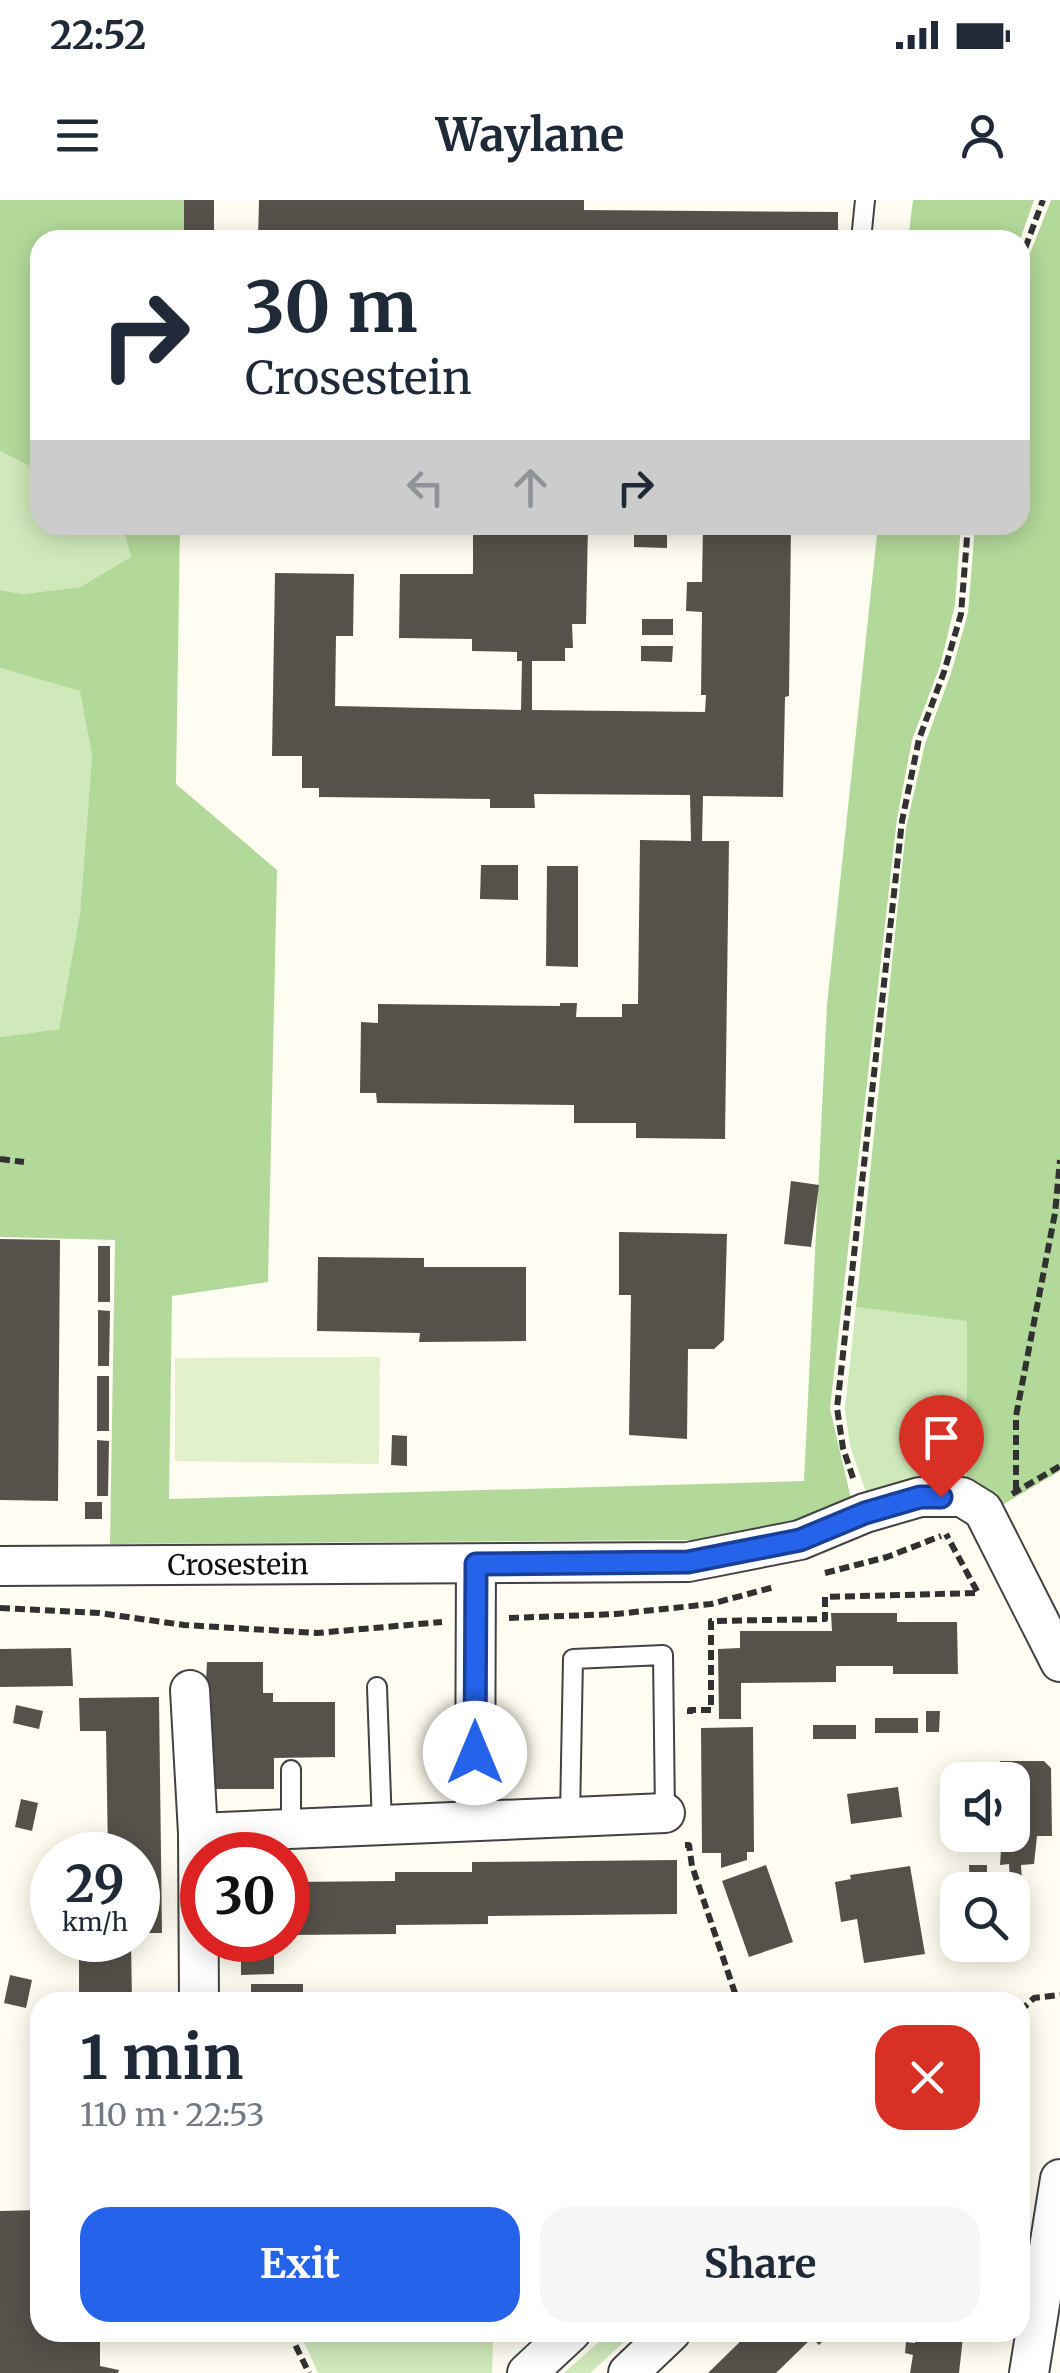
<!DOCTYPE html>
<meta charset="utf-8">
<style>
:root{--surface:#fff;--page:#f6f6f7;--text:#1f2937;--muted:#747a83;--accent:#2563eb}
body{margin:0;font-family:Merriweather,serif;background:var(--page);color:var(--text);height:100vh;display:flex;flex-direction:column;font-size:38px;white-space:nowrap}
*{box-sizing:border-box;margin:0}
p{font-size:32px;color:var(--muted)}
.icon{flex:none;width:55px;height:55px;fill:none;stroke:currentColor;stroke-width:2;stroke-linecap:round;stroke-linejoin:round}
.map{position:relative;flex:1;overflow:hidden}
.sheet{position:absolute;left:30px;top:1792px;width:1000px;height:350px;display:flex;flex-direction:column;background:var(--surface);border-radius:30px;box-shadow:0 5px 25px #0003}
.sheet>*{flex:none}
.top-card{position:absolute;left:30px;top:30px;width:1000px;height:305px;border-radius:30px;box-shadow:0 5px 25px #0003;background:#fff;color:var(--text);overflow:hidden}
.tools{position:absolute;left:940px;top:1562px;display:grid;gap:20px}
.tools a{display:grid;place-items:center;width:90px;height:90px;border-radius:20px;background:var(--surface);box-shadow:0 5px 25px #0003;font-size:50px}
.speed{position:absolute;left:30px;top:1632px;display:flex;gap:20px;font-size:50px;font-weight:700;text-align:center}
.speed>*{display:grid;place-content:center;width:130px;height:130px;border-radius:50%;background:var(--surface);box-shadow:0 5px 25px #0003;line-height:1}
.speed small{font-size:25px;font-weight:400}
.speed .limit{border:15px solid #d22;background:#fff;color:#111}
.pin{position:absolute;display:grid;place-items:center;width:85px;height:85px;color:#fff;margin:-102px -42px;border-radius:50% 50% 50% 0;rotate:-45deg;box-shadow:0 0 10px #0007}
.pin .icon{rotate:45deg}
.me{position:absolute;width:110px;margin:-55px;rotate:0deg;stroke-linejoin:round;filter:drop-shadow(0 0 8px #0008)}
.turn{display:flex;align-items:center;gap:35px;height:210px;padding:0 50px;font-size:45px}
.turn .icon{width:130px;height:130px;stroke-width:2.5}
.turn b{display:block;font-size:70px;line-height:85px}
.lanes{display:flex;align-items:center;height:95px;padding:0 50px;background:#0003;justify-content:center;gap:50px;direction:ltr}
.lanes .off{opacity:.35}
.round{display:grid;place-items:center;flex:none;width:105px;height:105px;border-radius:30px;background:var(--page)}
.overview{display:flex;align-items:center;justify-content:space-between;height:170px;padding:0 50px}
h1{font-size:60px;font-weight:700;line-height:75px}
.action{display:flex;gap:20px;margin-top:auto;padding:20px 50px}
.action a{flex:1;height:115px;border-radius:30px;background:var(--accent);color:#fff;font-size:40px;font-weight:700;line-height:115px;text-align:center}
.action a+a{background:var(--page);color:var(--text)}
.status{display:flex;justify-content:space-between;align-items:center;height:70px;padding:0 50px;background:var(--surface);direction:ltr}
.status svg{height:28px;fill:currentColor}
header{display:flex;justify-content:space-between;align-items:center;height:130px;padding:0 50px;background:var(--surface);font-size:45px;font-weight:700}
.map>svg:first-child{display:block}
.green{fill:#d0e9bb}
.forest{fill:#b3d99a}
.pitch{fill:#e2f0cc}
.building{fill:#57514b}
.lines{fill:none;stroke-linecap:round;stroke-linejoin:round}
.service-casing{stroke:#424242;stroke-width:22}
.minor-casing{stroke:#424242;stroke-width:42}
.path{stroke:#313131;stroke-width:6;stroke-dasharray:10 5;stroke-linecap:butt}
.service{stroke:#fff;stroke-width:18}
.minor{stroke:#fff;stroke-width:38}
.route-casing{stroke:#184099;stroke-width:25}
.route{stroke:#2563eb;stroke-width:18}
.labels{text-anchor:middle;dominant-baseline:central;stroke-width:10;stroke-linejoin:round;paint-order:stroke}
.street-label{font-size:28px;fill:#0f0f0f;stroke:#fff}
</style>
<div class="status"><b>22:52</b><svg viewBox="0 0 49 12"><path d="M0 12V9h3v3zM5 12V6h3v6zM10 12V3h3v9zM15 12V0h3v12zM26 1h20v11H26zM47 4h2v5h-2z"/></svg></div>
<header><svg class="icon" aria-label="menu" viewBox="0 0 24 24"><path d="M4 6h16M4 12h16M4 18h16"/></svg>Waylane<svg class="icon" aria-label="person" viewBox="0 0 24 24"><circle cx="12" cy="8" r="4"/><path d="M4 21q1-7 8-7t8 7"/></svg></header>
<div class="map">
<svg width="1060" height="2173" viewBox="0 0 1060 2173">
<rect width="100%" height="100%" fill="#fffdf1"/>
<g class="green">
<polygon points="0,251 40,271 40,325 117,325 123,328 131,357 80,387 23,394 0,390"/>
<polygon points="0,468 81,491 92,556 80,713 59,829 0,837"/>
<polygon points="856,1107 968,1120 967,1283 869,1301 850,1246 845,1208"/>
<polygon points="300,2133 493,2140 492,2173 318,2173"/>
<polygon points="609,2133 634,2133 590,2173 564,2173"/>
</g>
<g class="forest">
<polygon points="0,0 185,0 184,40 40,40 40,271 0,251"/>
<polygon points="913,0 1034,0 1020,40 908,40"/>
<polygon points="1051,0 1060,0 1060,1271 999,1307 967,1283 967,1121 856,1107 906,628 925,544 951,473 968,413 975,325 1020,325 1020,79"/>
<polygon points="117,325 180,325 176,584 277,670 268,1082 172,1096 169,1299 804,1281 827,805 878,325 961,325 955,405 940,466 912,540 897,619 830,1209 853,1307 808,1322 694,1340 110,1344 115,1040 0,1037 0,837 59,829 80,713 92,556 80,491 0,468 0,390 23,394 80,387 131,357 123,328"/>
</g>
<polygon class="pitch" points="380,1157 379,1264 175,1261 175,1158"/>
<g class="building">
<rect x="184" y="0" width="30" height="40"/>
<polygon points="259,0 584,0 584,10 838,12 838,40 258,40"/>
<polygon points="473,325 588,325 586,424 572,424 573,448 565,448 565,461 532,461 532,510 705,512 706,495 701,495 702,412 686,411 687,382 702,382 703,325 791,325 789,496 785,497 783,597 703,596 702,641 729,641 725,939 636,938 636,923 574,923 574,905 377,903 376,893 360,893 361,822 378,823 378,804 560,806 560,803 577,803 576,817 622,817 622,804 638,804 640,640 691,641 690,595 534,594 535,608 490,608 490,599 319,597 319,588 302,588 302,556 272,556 275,373 354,374 353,436 336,436 335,506 521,510 522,461 517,461 517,452 472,451 472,439 399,438 400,374 473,374"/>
<polygon points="634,325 667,325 667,348 634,347"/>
<rect x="642" y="419" width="31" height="16"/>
<polygon points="641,446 673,446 672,462 641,461"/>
<polygon points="481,665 518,665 518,700 480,699"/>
<polygon points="547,666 578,666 578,767 546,766"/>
<polygon points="791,981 819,985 811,1047 784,1044"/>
<polygon points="619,1032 727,1034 724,1140 714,1149 688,1149 687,1239 629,1235 631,1095 619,1095"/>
<polygon points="0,1039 60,1040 58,1301 0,1300"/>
<rect x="98" y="1046" width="12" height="56"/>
<polygon points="318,1057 424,1058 424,1067 526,1067 526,1141 419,1142 420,1133 317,1131"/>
<polygon points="98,1110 110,1111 109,1166 98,1166"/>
<rect x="97" y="1176" width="12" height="55"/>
<polygon points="392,1235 407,1236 407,1266 391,1265"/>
<polygon points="97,1240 109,1241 108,1296 97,1296"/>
<rect x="85" y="1302" width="17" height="17"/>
<polygon points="831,1413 897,1413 897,1422 957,1422 958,1474 893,1474 893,1466 836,1466 836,1482 741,1483 741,1519 719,1519 718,1449 740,1448 740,1431 832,1431"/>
<polygon points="71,1448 73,1486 0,1487 0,1449"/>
<polygon points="207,1462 263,1462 263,1493 273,1493 273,1502 335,1502 335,1557 274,1558 274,1589 200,1589"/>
<polygon points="159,1497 162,1733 138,1733 138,1655 108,1655 106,1531 80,1531 79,1498"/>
<polygon points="16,1505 43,1511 39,1529 13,1523"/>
<polygon points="926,1511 940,1511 939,1532 926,1532"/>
<rect x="875" y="1518" width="43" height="15"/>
<rect x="813" y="1525" width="43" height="14"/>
<polygon points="753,1527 754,1652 747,1652 747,1660 721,1668 721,1653 702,1653 701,1528"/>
<polygon points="1000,1561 1044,1561 1051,1568 1052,1636 1037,1636 1034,1664 1021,1665 1022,1681 1010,1681 1009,1664 1000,1665 1002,1635 1012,1635 1012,1580 1001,1580"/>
<polygon points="898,1587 902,1617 851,1624 847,1594"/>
<polygon points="21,1599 38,1603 32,1631 15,1627"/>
<polygon points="677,1660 677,1714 488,1716 488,1724 396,1725 396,1734 288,1735 288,1682 395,1681 395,1672 472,1672 472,1662"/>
<polygon points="766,1665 793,1742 749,1757 722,1681"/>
<polygon points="969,1665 987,1665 987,1681 993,1690 970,1690"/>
<polygon points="910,1666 925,1754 864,1763 857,1719 841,1722 835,1682 851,1679 850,1675"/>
<polygon points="79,1740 131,1740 132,1802 79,1802"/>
<polygon points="241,1740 274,1740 274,1774 241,1775"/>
<polygon points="973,1745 997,1745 997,1756 974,1757"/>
<polygon points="10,1775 32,1780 26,1808 4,1803"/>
<rect x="251" y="1784" width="52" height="18"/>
<polygon points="40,2010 40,2132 100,2132 100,2166 119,2170 118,2173 0,2173 0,2011"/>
<polygon points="414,2132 494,2132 493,2140 414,2136"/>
<polygon points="750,2132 832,2132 819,2145 812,2138 776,2173 708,2173"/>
<polygon points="916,2132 967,2132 963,2137 959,2173 910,2173 913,2155 905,2153 906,2142 915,2143"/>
</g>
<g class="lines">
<g class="service-casing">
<g id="service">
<polyline points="861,40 865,0"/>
<polyline points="377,1487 382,1625"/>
<polyline points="291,1570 291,1629"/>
<polyline points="570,1615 573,1459 663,1455 665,1613"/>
</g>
</g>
<g class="minor-casing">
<g id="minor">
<path id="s1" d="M0,1366L688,1362L800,1340L865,1313L920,1297H962L983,1310L1060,1462"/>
<polyline points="190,1490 198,1633 199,1802"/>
<polyline points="475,1620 476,1364"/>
<polyline points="198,1633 665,1613"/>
<polyline points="527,2173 571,2132"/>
<polyline points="628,2173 671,2132"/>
<polyline points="1029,2173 1060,1979"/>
</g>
</g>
<g class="path">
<polyline points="1020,62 1043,0"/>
<polyline points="0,959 24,962"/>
<polyline points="853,1278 843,1248 837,1208 902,621 919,539 944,472 961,414 968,325"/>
<polyline points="1016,1290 1016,1216 1055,1013 1060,960"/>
<polyline points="1012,1294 1060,1266"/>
<polyline points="825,1373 887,1357 941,1336"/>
<polyline points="0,1408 99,1413 184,1425 317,1433 442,1422"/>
<polyline points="509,1418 616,1414 711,1404 774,1387"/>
<polyline points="690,1514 690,1510 711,1510 711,1421 825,1419 825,1397 978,1393 946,1334"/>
<polyline points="685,1645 689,1645 692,1666 738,1802"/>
<polyline points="1020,1811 1034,1798 1060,1795"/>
<polyline points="289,2132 309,2173"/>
</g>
<use href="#service" class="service"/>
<use href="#minor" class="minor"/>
</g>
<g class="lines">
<g class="route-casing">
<polyline id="route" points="475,1553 476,1364 688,1362 800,1340 865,1313 920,1297 941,1297"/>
</g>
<use href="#route" class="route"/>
</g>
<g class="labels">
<g class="street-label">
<text stroke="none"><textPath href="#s1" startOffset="238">Crosestein</textPath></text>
</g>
</g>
</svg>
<div class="tools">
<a><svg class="icon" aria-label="sound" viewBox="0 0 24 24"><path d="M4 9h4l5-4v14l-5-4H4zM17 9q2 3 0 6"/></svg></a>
<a><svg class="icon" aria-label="search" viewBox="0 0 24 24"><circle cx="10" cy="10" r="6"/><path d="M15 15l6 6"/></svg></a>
</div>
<div class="speed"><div>29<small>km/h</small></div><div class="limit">30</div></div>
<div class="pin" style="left:941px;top:1297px;background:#d93025"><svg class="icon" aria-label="arrive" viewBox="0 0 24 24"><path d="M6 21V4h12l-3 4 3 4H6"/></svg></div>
<svg class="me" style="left:475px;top:1553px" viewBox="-20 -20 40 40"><circle r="19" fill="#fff"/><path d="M0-13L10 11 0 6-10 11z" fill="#2563eb"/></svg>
<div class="top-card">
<div class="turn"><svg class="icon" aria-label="right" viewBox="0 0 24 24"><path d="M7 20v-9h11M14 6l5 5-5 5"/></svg><div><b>30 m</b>Crosestein</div></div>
<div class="lanes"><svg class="icon off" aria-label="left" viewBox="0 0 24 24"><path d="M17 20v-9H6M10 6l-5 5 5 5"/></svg><svg class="icon off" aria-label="ahead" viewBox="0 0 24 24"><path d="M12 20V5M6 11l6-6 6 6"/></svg><svg class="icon" aria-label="right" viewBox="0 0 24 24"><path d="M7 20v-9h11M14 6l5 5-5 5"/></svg></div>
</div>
<section class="sheet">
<div class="overview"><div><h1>1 min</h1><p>110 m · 22:53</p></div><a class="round" style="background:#d93025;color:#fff"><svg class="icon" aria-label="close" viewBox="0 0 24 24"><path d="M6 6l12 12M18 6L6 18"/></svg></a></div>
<div class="action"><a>Exit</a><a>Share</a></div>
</section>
</div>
